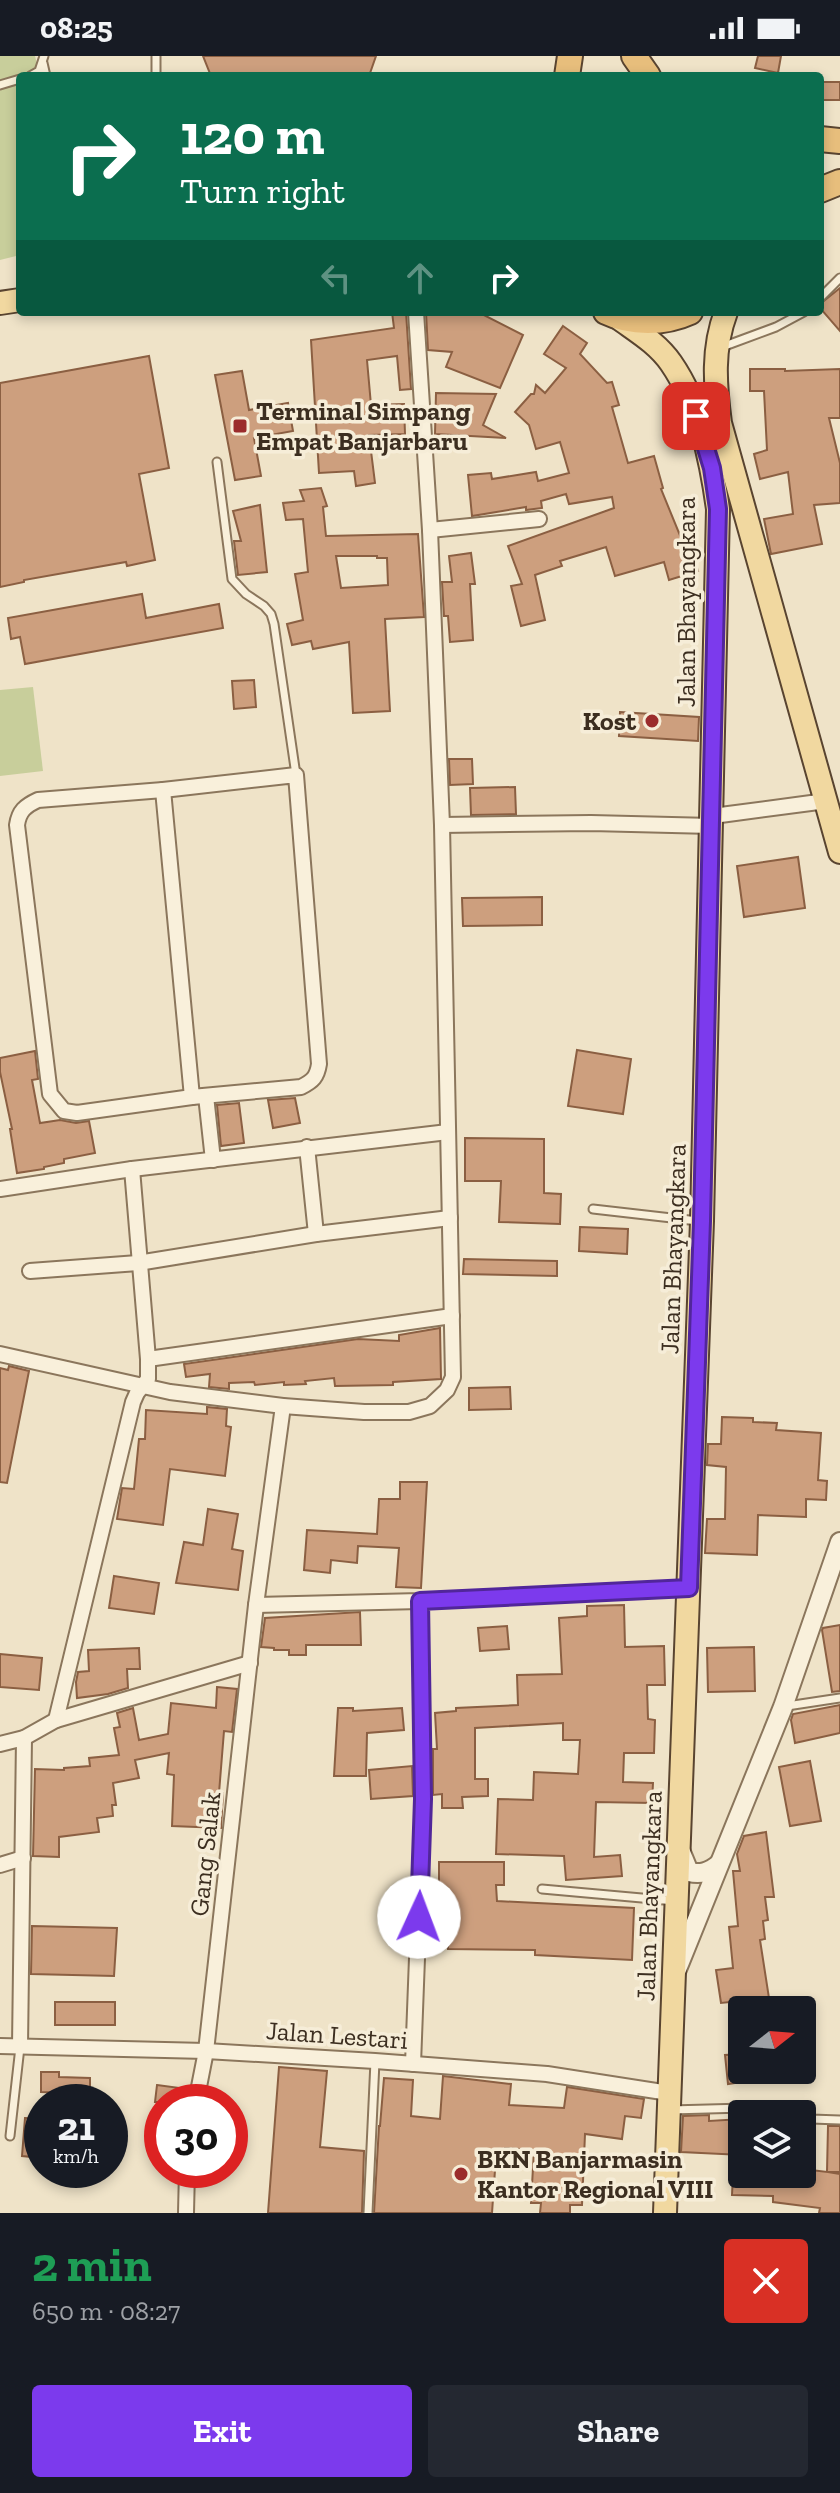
<!DOCTYPE html>
<meta charset="utf-8">
<style>
:root{--surface:#171b24;--page:#242831;--text:#f1f3f6;--muted:#9ea1a6;--accent:#7c3aed}
body{margin:0;font-family:"Zilla Slab",serif;background:var(--page);color:var(--text);height:100vh;display:flex;flex-direction:column;font-size:30px;white-space:nowrap}
*{box-sizing:border-box;margin:0}
p{font-size:26px;color:var(--muted)}
.icon{flex:none;width:44px;height:44px;fill:none;stroke:currentColor;stroke-width:2;stroke-linecap:round;stroke-linejoin:round}
.map{position:relative;height:2157px;overflow:hidden}
.side{display:flex;flex-direction:column;background:var(--surface);flex:1}
.side>*{flex:none}
.banner{position:absolute;left:16px;top:16px;width:808px;height:244px;border-radius:8px;box-shadow:0 4px 12px #0003;background:#0b6e4f;color:#fff;overflow:hidden}
.needle{width:52px;rotate:73deg}
.tools{position:absolute;left:728px;top:1940px;display:grid;gap:16px}
.tools a{display:grid;place-items:center;width:88px;height:88px;border-radius:8px;background:var(--surface);box-shadow:0 4px 12px #0003;font-size:40px}
.speed{position:absolute;left:24px;top:2028px;display:flex;gap:16px;font-size:40px;font-weight:700;text-align:center}
.speed>*{display:grid;place-content:center;width:104px;height:104px;border-radius:50%;background:var(--surface);box-shadow:0 4px 12px #0003;line-height:1}
.speed small{font-size:20px;font-weight:400}
.speed .limit{border:12px solid #d22;background:#fff;color:#111}
.pin{position:absolute;display:grid;place-items:center;width:68px;height:68px;color:#fff;margin:-34px;border-radius:16px;box-shadow:0 4px 12px #0006}
.me{position:absolute;width:88px;margin:-44px;rotate:2deg;stroke-linejoin:round;filter:drop-shadow(0 0 6px #0008)}
.turn{display:flex;align-items:center;gap:28px;height:168px;padding:0 32px;font-size:36px}
.turn .icon{width:104px;height:104px;stroke-width:2.5}
.turn b{display:block;font-size:56px;line-height:68px}
.lanes{display:flex;align-items:center;height:76px;padding:0 32px;background:#0003;justify-content:center;gap:40px;direction:ltr}
.lanes .off{opacity:.35}
.round{display:grid;place-items:center;flex:none;width:84px;height:84px;border-radius:8px;background:var(--page)}
.headline{display:flex;align-items:center;justify-content:space-between;height:136px;padding:0 32px}
h1{font-size:48px;font-weight:800;line-height:60px;color:#1e9e55}
.primary-button{display:flex;gap:16px;margin-top:auto;padding:16px 32px}
.primary-button a{flex:1;height:92px;border-radius:8px;background:var(--accent);color:#fff;font-size:32px;font-weight:800;line-height:92px;text-align:center}
.primary-button a+a{background:var(--page);color:var(--text)}
.status{display:flex;justify-content:space-between;align-items:center;height:56px;padding:0 40px;background:var(--surface);direction:ltr}
.status svg{height:22px;fill:currentColor}
.map>svg:first-child{display:block}
.green{fill:#c8ce9b}
.building{fill:#cd9f7e;stroke:#8b5f42;stroke-width:2;fill-rule:evenodd}
.lines{fill:none;stroke-linecap:round;stroke-linejoin:round}
.service-casing{stroke:#8b765c;stroke-width:11}
.minor-casing{stroke:#8b765c;stroke-width:18}
.tertiary-casing{stroke:#8b765c;stroke-width:22}
.primary-casing{stroke:#594430;stroke-width:26}
.trunk-casing{stroke:#594430;stroke-width:28}
.service{stroke:#f9f0db;stroke-width:7}
.minor{stroke:#f9f0db;stroke-width:14}
.tertiary{stroke:#f9f0db;stroke-width:18}
.primary{stroke:#f1d8a0;stroke-width:22}
.trunk{stroke:#e7be7c;stroke-width:24}
.route-casing{stroke:#51269a;stroke-width:20}
.route{stroke:#7c3aed;stroke-width:14}
.poi-dot{fill:#9b2c2c;stroke:#f6edd8;stroke-width:3}
.labels{text-anchor:middle;dominant-baseline:central;stroke-width:7;stroke-linejoin:round;paint-order:stroke}
.poi-label{font-size:26px;font-weight:bold;fill:#3c2e20;stroke:#f6edd8;text-anchor:start}
.street-label{font-size:26px;fill:#3c2e20;stroke:#f6edd8}
</style>
<div class="status"><b>08:25</b><svg viewBox="0 0 49 12"><path d="M0 12V9h3v3zM5 12V6h3v6zM10 12V3h3v9zM15 12V0h3v12zM26 1h20v11H26zM47 4h2v5h-2z"/></svg></div>
<div class="map">
<svg width="840" height="2157" viewBox="0 0 840 2157">
<rect width="100%" height="100%" fill="#efe3c8"/>
<g class="green">
<polygon points="0,0 35,0 40,20 20,20 20,199 0,204"/>
<polygon points="33,631 43,715 0,720 0,634"/>
</g>
<g class="building">
<polygon points="203,0 376,0 369,20 211,20"/>
<polygon points="758,0 781,0 778,17 755,12"/>
<rect x="820" y="26" width="20" height="18"/>
<polygon points="840,232 840,275 820,252 820,248"/>
<polygon points="392,256 406,256 411,333 400,334 397,300 367,304 371,349 404,348 405,378 369,379 375,427 356,430 354,415 319,417 311,284 394,272"/>
<polygon points="426,256 478,256 523,279 500,332 446,311 452,296 428,294"/>
<polygon points="563,270 587,287 580,298 607,327 612,326 619,349 612,351 628,407 654,400 663,432 661,433 688,499 693,498 698,515 669,524 664,506 615,520 606,491 560,505 562,510 535,519 545,564 521,570 511,530 522,528 508,490 614,452 612,441 569,448 566,438 541,445 542,452 526,454 526,451 472,460 468,419 491,417 492,423 536,416 538,425 569,417 560,386 536,393 529,369 515,356 531,338 534,338 536,329 545,337 566,312 544,298"/>
<polygon points="149,300 169,412 139,418 155,504 127,510 126,506 24,524 24,526 0,531 0,327"/>
<polygon points="750,313 785,313 785,315 840,313 840,362 829,362 840,407 840,447 814,449 822,488 771,498 764,463 793,458 788,416 760,423 754,398 767,394 764,335 750,335"/>
<polygon points="242,315 249,354 288,347 293,375 254,382 261,420 235,424 215,319"/>
<polygon points="436,337 496,338 483,369 506,382 435,378"/>
<path d="M321,432L327,450L323,451L326,480L418,478L424,561L385,563L390,655L353,657L349,586L313,593L311,585L292,589L287,568L303,564L295,518L308,516L303,463L286,464L283,447L304,445L300,434ZM336,500H377V502H387L388,529L341,532Z"/>
<polygon points="260,449 267,516 238,519 234,485 241,485 233,455"/>
<polygon points="471,497 475,528 470,528 473,584 450,586 448,560 444,560 442,526 452,526 449,500"/>
<polygon points="142,538 146,562 219,548 223,572 25,608 20,581 11,583 8,562"/>
<polygon points="254,624 256,651 234,653 232,625"/>
<polygon points="620,656 699,661 698,685 619,680"/>
<polygon points="449,703 472,703 473,728 450,729"/>
<polygon points="515,731 516,758 471,759 470,732"/>
<polygon points="798,801 805,852 744,861 737,810"/>
<polygon points="542,841 542,869 463,870 462,842"/>
<polygon points="577,994 631,1003 623,1058 568,1050"/>
<polygon points="35,995 38,1023 32,1024 40,1067 60,1064 76,1067 89,1065 95,1097 64,1103 64,1107 44,1111 44,1113 17,1117 10,1073 12,1073 0,1016 0,1002"/>
<polygon points="295,1042 300,1067 273,1072 268,1044"/>
<polygon points="239,1047 244,1087 221,1090 217,1049"/>
<polygon points="465,1082 544,1083 544,1137 561,1138 560,1168 499,1166 501,1125 465,1125"/>
<polygon points="580,1171 628,1173 627,1198 579,1195"/>
<polygon points="464,1203 557,1205 557,1220 463,1218"/>
<polygon points="440,1272 441,1323 393,1326 393,1329 335,1330 334,1322 305,1325 306,1328 284,1329 284,1326 255,1329 254,1326 229,1327 229,1333 209,1331 210,1318 186,1321 184,1308 358,1283 399,1285 399,1279"/>
<polygon points="9,1310 29,1315 7,1427 0,1426 0,1312 8,1314"/>
<polygon points="510,1331 511,1353 469,1354 469,1332"/>
<polygon points="207,1351 227,1353 226,1370 231,1371 225,1420 170,1413 163,1469 117,1463 122,1432 134,1433 139,1383 145,1383 146,1354 207,1358"/>
<polygon points="722,1361 753,1362 753,1366 777,1367 776,1374 821,1377 818,1424 827,1425 826,1444 806,1443 806,1461 758,1459 757,1499 705,1497 707,1463 725,1463 726,1411 707,1409 708,1388 721,1388"/>
<polygon points="400,1426 427,1426 421,1532 396,1531 399,1492 358,1490 357,1507 331,1504 330,1517 304,1514 307,1474 377,1478 379,1443 400,1443"/>
<polygon points="208,1453 238,1458 232,1493 243,1495 238,1534 176,1527 184,1486 203,1489"/>
<polygon points="114,1520 159,1527 154,1558 109,1552"/>
<polygon points="624,1549 625,1591 664,1590 665,1629 647,1629 648,1663 655,1664 654,1697 624,1697 623,1726 653,1727 652,1747 596,1746 594,1801 620,1799 622,1820 566,1824 564,1800 496,1798 498,1743 533,1744 534,1716 578,1718 580,1684 563,1684 563,1667 475,1672 475,1723 488,1723 488,1740 462,1741 463,1752 442,1752 442,1738 433,1739 433,1693 437,1693 435,1657 456,1655 456,1652 518,1649 517,1619 562,1618 559,1562 587,1560 587,1550"/>
<polygon points="360,1556 361,1589 306,1589 306,1599 289,1599 289,1594 274,1594 274,1592 261,1591 265,1562"/>
<polygon points="840,1569 840,1635 832,1636 822,1574 823,1572"/>
<polygon points="507,1570 509,1593 480,1595 478,1572"/>
<polygon points="754,1591 755,1635 708,1636 707,1592"/>
<polygon points="139,1592 140,1613 127,1613 128,1632 108,1638 77,1642 76,1626 78,1616 89,1615 88,1594"/>
<polygon points="0,1598 42,1602 39,1634 0,1631"/>
<polygon points="217,1631 237,1633 232,1676 224,1675 219,1737 223,1737 221,1772 172,1770 174,1719 167,1718 169,1697 135,1704 139,1722 113,1727 116,1749 112,1749 113,1760 97,1762 99,1776 59,1781 59,1801 33,1800 35,1713 64,1714 64,1712 90,1710 89,1702 119,1699 114,1672 120,1671 117,1657 133,1652 139,1684 168,1678 171,1647 216,1652"/>
<polygon points="840,1649 840,1677 795,1687 791,1664 793,1658"/>
<polygon points="338,1652 353,1652 353,1655 402,1652 404,1674 367,1677 366,1720 334,1720"/>
<polygon points="810,1705 821,1765 790,1770 779,1711"/>
<polygon points="412,1710 413,1740 371,1743 369,1714"/>
<polygon points="766,1776 774,1841 765,1841 768,1864 763,1865 765,1883 760,1884 769,1942 721,1947 716,1914 733,1912 729,1871 738,1870 733,1815 740,1815 737,1798 744,1780"/>
<polygon points="439,1806 504,1806 504,1829 496,1829 497,1845 634,1852 632,1904 535,1899 535,1894 448,1893 448,1869 439,1869"/>
<polygon points="32,1870 117,1872 114,1920 31,1918"/>
<rect x="55" y="1946" width="60" height="23"/>
<polygon points="742,1998 742,2026 728,2028 725,1999"/>
<polygon points="279,2011 327,2015 320,2091 364,2095 362,2157 268,2157"/>
<polygon points="41,2016 59,2016 59,2021 90,2022 90,2046 69,2046 69,2037 41,2036"/>
<polygon points="443,2020 511,2028 509,2049 564,2052 567,2031 644,2043 641,2062 625,2060 622,2083 585,2078 582,2149 570,2149 570,2157 540,2157 541,2147 531,2147 534,2094 505,2092 505,2101 496,2100 492,2157 374,2157 379,2070 380,2070 384,2022 413,2024 411,2060 440,2063"/>
<polygon points="157,2029 180,2032 178,2046 155,2046"/>
<polygon points="709,2059 709,2065 742,2063 742,2099 681,2096 683,2060"/>
<polygon points="25,2062 42,2063 42,2102 22,2100"/>
<polygon points="828,2070 840,2070 840,2116 828,2116 840,2118 840,2157 819,2157 820,2152 773,2146 773,2140 732,2139 733,2118 802,2118 802,2113 827,2116"/>
</g>
<g class="lines">
<g class="service-casing">
<g id="service">
<polyline points="156,0 156,20"/>
<polyline points="43,7 46,20"/>
<polyline points="30,20 39,15 44,0"/>
<polyline points="0,29 20,23"/>
<polyline points="820,242 840,222"/>
<polyline points="722,291 776,271 804,256"/>
<polyline points="217,406 232,523 246,538 264,550 271,558 274,568 296,719"/>
<polyline points="593,1153 698,1165"/>
<polyline points="787,1650 840,1642"/>
<polyline points="542,1833 675,1845"/>
<polyline points="670,2054 778,2051 795,2054 811,2063 840,2064"/>
<polyline points="10,2080 20,1991"/>
<polyline points="368,2157 375,2005"/>
</g>
</g>
<g class="minor-casing">
<g id="minor">
<polyline points="430,474 539,463"/>
<path d="M296,719L319,1008C317,1021 313,1025 301,1031L192,1041L163,734Z"/>
<path d="M163,734L38,744C25,750 19,755 17,769L50,1038L64,1055L77,1057L192,1041"/>
<polyline points="713,760 826,745"/>
<polyline points="442,769 591,767 712,770"/>
<polyline points="206,1040 213,1104"/>
<polyline points="307,1091 316,1178"/>
<polyline points="0,1133 132,1113 448,1076"/>
<polyline points="30,1215 138,1207 316,1178 450,1162"/>
<polyline points="0,1298 170,1336 283,1350 364,1356 409,1356 430,1350 447,1334 453,1321 442,769 430,474 416,256"/>
<polyline points="148,1303 452,1260"/>
<polyline points="256,1549 420,1545 689,1532"/>
<polyline points="56,1664 133,1346 137,1337 148,1323 148,1303 132,1113"/>
<polyline points="0,1688 24,1682 56,1664 250,1607"/>
<polyline points="0,1809 23,1802"/>
<polyline points="0,1990 206,1995 375,2005 547,2018 669,2037"/>
<polyline points="20,1990 24,1682"/>
<polyline points="413,2008 423,1743 420,1545"/>
<polyline points="196,2046 206,1995 256,1549 283,1350"/>
<polyline points="186,2157 187,2114"/>
</g>
</g>
<g class="tertiary-casing">
<g id="tertiary">
<path d="M680,1794L689,1816C701,1819 709,1816 719,1808"/>
<polyline points="677,1913 783,1651 840,1486"/>
</g>
</g>
<g class="primary-casing">
<g id="primary">
<polyline points="0,247 20,244"/>
<path d="M726,256C712,293 715,329 720,367L840,796"/>
<path d="M620,263C638,276 658,288 671,307C700,349 711,403 718,453L702,1165L665,2157"/>
</g>
</g>
<g class="trunk-casing">
<g id="trunk">
<polyline points="634,0 648,20"/>
<polyline points="567,20 570,0"/>
<polyline points="820,83 840,85"/>
<polyline points="820,134 840,126"/>
<path d="M606,256C631,268 664,268 690,256"/>
</g>
</g>
<use href="#service" class="service"/>
<use href="#minor" class="minor"/>
<use href="#tertiary" class="tertiary"/>
<use href="#primary" class="primary"/>
<use href="#trunk" class="trunk"/>
</g>
<g class="lines">
<g class="route-casing">
<polyline id="route" points="419,1861 423,1743 420,1545 689,1532 702,1165 718,453 712,412 696,360"/>
</g>
<use href="#route" class="route"/>
</g>
<g class="poi-dot">
<rect x="232" y="362" width="16" height="16" rx="4"/>
<circle cx="652" cy="665" r="8"/>
<circle cx="461" cy="2118" r="8"/>
</g>
<g class="labels">
<g class="poi-label">
<text x="256" y="355">Terminal Simpang<tspan x="256" dy="30">Empat Banjarbaru</tspan></text>
<text x="636" y="665" text-anchor="end">Kost</text>
<text x="477" y="2103">BKN Banjarmasin<tspan x="477" dy="30">Kantor Regional VIII</tspan></text>
</g>
<g class="street-label">
<text transform="translate(686 546) rotate(-90)">Jalan Bhayangkara</text>
<text transform="translate(673 1193) rotate(-88)">Jalan Bhayangkara</text>
<text transform="translate(205 1798) rotate(-84)">Gang Salak</text>
<text transform="translate(649 1840) rotate(-88)">Jalan Bhayangkara</text>
<text transform="translate(337 1979) rotate(4)">Jalan Lestari</text>
</g>
</g>
</svg>
<div class="tools">
<a><svg class="needle" viewBox="-14 -14 28 28"><path d="M0-13l5 13h-10z" fill="#e53935"/><path d="M0 13l5-13h-10z" fill="#9ea1a6"/></svg></a>
<a><svg class="icon" aria-label="layers" viewBox="0 0 24 24"><path d="M12 4l9 5-9 5-9-5zM3 14l9 5 9-5"/></svg></a>
</div>
<div class="speed"><div>21<small>km/h</small></div><div class="limit">30</div></div>
<div class="pin" style="left:696px;top:360px;background:#d93025"><svg class="icon" aria-label="arrive" viewBox="0 0 24 24"><path d="M6 21V4h12l-3 4 3 4H6"/></svg></div>
<svg class="me" style="left:419px;top:1861px" viewBox="-20 -20 40 40"><circle r="19" fill="#fff"/><path d="M0-13L10 11 0 6-10 11z" fill="#7c3aed"/></svg>
<div class="banner">
<div class="turn"><svg class="icon" aria-label="right" viewBox="0 0 24 24"><path d="M7 20v-9h11M14 6l5 5-5 5"/></svg><div><b>120 m</b>Turn right</div></div>
<div class="lanes"><svg class="icon off" aria-label="left" viewBox="0 0 24 24"><path d="M17 20v-9H6M10 6l-5 5 5 5"/></svg><svg class="icon off" aria-label="ahead" viewBox="0 0 24 24"><path d="M12 20V5M6 11l6-6 6 6"/></svg><svg class="icon" aria-label="right" viewBox="0 0 24 24"><path d="M7 20v-9h11M14 6l5 5-5 5"/></svg></div>
</div>
</div>
<section class="side">
<div class="headline"><div><h1>2 min</h1><p>650 m · 08:27</p></div><a class="round" style="background:#d93025;color:#fff"><svg class="icon" aria-label="close" viewBox="0 0 24 24"><path d="M6 6l12 12M18 6L6 18"/></svg></a></div>
<div class="primary-button"><a>Exit</a><a>Share</a></div>
</section>
